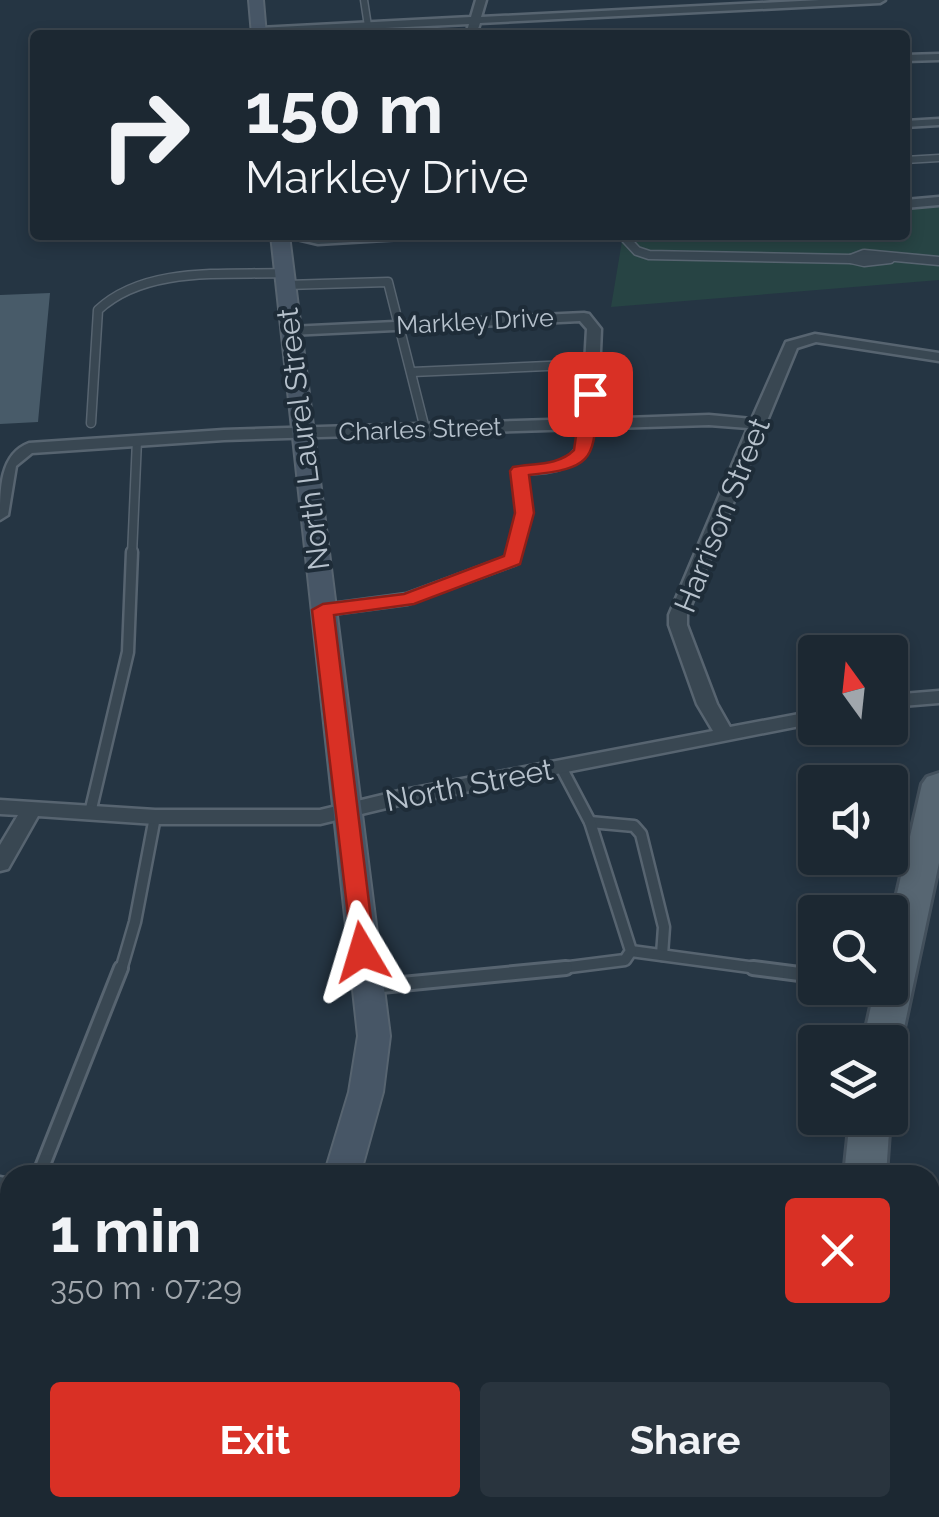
<!DOCTYPE html>
<meta charset="utf-8">
<style>
:root{--surface:#1c2832;--page:#29343e;--text:#f1f3f6;--muted:#a0a6ac;--line:#3a444d;--accent:#d93025}
body{margin:0;font-family:Raleway,sans-serif;background:var(--page);color:var(--text);height:100vh;display:flex;flex-direction:column;font-size:38px;white-space:nowrap}
*{box-sizing:border-box;margin:0}
p{font-size:32px;color:var(--muted)}
.icon{flex:none;width:55px;height:55px;fill:none;stroke:currentColor;stroke-width:2;stroke-linecap:round;stroke-linejoin:round}
.map{position:relative;flex:1;overflow:hidden}
.panel{position:absolute;left:0px;top:1165px;width:940px;height:352px;display:flex;flex-direction:column;background:var(--surface);border-radius:30px 30px 0 0;box-shadow:0 5px 15px #0003,0 0 0 2px var(--line)}
.panel>*{flex:none}
.banner{position:absolute;left:30px;top:30px;width:880px;height:210px;border-radius:10px;box-shadow:0 5px 15px #0003,0 0 0 2px var(--line);background:#1c2832;color:var(--text);overflow:hidden}
.needle{width:65px;rotate:345deg}
.tools{position:absolute;left:798px;top:635px;display:grid;gap:20px}
.tools a{display:grid;place-items:center;width:110px;height:110px;border-radius:10px;background:var(--surface);box-shadow:0 5px 15px #0003,0 0 0 2px var(--line);font-size:50px}
.pin{position:absolute;display:grid;place-items:center;width:85px;height:85px;color:#fff;margin:-42px;border-radius:20px;box-shadow:0 5px 15px #0006}
.me{position:absolute;width:110px;margin:-55px;rotate:353deg;stroke-linejoin:round;filter:drop-shadow(0 0 8px #0008)}
.turn{display:flex;align-items:center;gap:35px;height:210px;padding:0 50px;font-size:45px}
.turn .icon{width:130px;height:130px;stroke-width:2.5}
.turn b{display:block;font-size:70px;line-height:85px}
.round{display:grid;place-items:center;flex:none;width:105px;height:105px;border-radius:10px;background:var(--page)}
.overview{display:flex;align-items:center;justify-content:space-between;height:170px;padding:0 50px}
h1{font-size:60px;font-weight:700;line-height:75px}
.button{display:flex;gap:20px;margin-top:auto;padding:20px 50px}
.button a{flex:1;height:115px;border-radius:10px;background:var(--accent);color:#fff;font-size:40px;font-weight:700;line-height:115px;text-align:center}
.button a+a{background:var(--page);color:var(--text)}
.map>svg:first-child{display:block}
.green{fill:#274444}
.building{fill:#485b69}
.lines{fill:none;stroke-linecap:round;stroke-linejoin:round}
.lane-far3-casing{stroke:#576470;stroke-width:9}
.lane-far2-casing{stroke:#576470;stroke-width:11}
.lane-far1-casing{stroke:#576470;stroke-width:15}
.lane-casing{stroke:#576470;stroke-width:18}
.street-casing{stroke:#576470;stroke-width:5}
.secondary-casing{stroke:#576470;stroke-width:4}
.primary-casing{stroke:#43505c;stroke-width:6}
.lane-far3{stroke:#394752;stroke-width:6}
.lane-far2{stroke:#394752;stroke-width:8}
.lane-far1{stroke:#394752;stroke-width:10}
.lane{stroke:#394752;stroke-width:12}
.street{fill:#394752;fill-rule:evenodd}
.secondary{fill:#475666;fill-rule:evenodd}
.primary{fill:#576672;fill-rule:evenodd}
.route{fill:#d93025;stroke:#8d1f18;stroke-width:2.5}
.labels{text-anchor:middle;dominant-baseline:central;stroke-width:8;stroke-linejoin:round;paint-order:stroke}
.far-street-label{font-size:25px;fill:#b6c1cc;stroke:#1e2c38}
.street-label{font-size:30px;fill:#b6c1cc;stroke:#1e2c38}
</style>
<div class="map">
<svg width="939" height="1517" viewBox="0 0 939 1517">
<rect width="100%" height="100%" fill="#253543"/>
<polygon class="green" points="939,201 939,280 611,307 623,235 905,235 905,204"/>
<polygon class="building" points="50,293 38,422 0,424 0,295"/>
<g class="lines">
<g class="lane-far3-casing">
<g id="lane-far3">
<polyline points="364,0 368,26"/>
<polyline points="905,160 939,158"/>
<polyline points="622,235 627,240"/>
</g>
</g>
<g class="lane-far2-casing">
<g id="lane-far2">
<polyline points="624,237 637,251 649,255 851,259"/>
<polyline points="890,259 864,262 851,259 864,254 939,261"/>
<polyline points="286,285 388,282 425,429"/>
<polyline points="412,372 592,364"/>
<path d="M91,423L98,310C145,266 224,275 284,273"/>
<polyline points="132,555 137,440"/>
<path d="M514,555L524,513L519,471C561,469 577,468 589,424"/>
</g>
</g>
<g class="lane-far1-casing">
<g id="lane-far1">
<polyline points="324,610 407,599 513,560 515,552"/>
<polyline points="90,813 128,652 132,552"/>
<polyline points="590,822 634,826 641,834 664,927 662,955"/>
<polyline points="631,951 771,970"/>
<polyline points="121,970 135,922 155,817"/>
<polyline points="546,970 625,960 631,951 590,822 561,767"/>
</g>
</g>
<g class="lane-casing">
<g id="lane">
<polyline points="753,968 815,976"/>
<polyline points="371,987 566,968"/>
<polyline points="39,1175 121,968"/>
<polyline points="0,1271 10,1241"/>
</g>
</g>
<g class="street-casing">
<g id="street">
<polygon points="476,0 486,0 481,17 820,0 885,0 880,3 480,23 476,35 466,35 469,24 259,34 254,31 259,28 471,17"/>
<polygon points="939,54 939,60 905,61 905,55"/>
<polygon points="939,119 939,125 905,127 905,121"/>
<polygon points="939,197 939,205 905,208 905,200"/>
<polygon points="280,235 409,235 402,239 318,244"/>
<path d="M584,313L589,314L601,329L597,419L709,415L752,419L786,342L815,334L939,353V361L816,342L797,348L687,615V625L717,704L730,727L815,711V723L399,805L320,824H155L38,816L8,869L0,871V845L18,815L0,814V800L155,810H320L399,791L713,731L697,704L669,625V615L748,428L709,425L224,440L32,453L16,466L8,515L0,520C0,488 0,454 29,443L224,430L582,419L587,329L580,321L290,335L283,331L290,327Z"/>
<polygon points="939,691 939,703 890,707 890,695"/>
<polygon points="0,1177 10,1179 10,1199 0,1197"/>
</g>
</g>
<g class="secondary-casing">
<g id="secondary">
<polygon points="249,0 263,0 266,35 252,35"/>
<polygon points="271,235 289,235 390,1036 383,1092 360,1175 324,1175 349,1092 358,1036"/>
<polygon points="223,1508 265,1508 263,1517 221,1517"/>
</g>
</g>
<g class="primary-casing">
<g id="primary">
<polygon points="939,773 939,863 901,1042 890,1054 890,1042 863,1042 875,988 890,988 890,924 922,784 927,777"/>
<polygon points="850,1118 890,1118 886,1175 844,1175"/>
<rect x="826" y="1508" width="48" height="9"/>
</g>
</g>
<use href="#lane-far3" class="lane-far3"/>
<use href="#lane-far2" class="lane-far2"/>
<use href="#lane-far1" class="lane-far1"/>
<use href="#lane" class="lane"/>
<use href="#street" class="street"/>
<use href="#secondary" class="secondary"/>
<use href="#primary" class="primary"/>
</g>
<path class="route" d="M590,389L599,394C592,457 599,468 529,475L534,513L520,564L414,604L334,615L375,952L372,958H353L312,610L323,604L404,594L504,556L515,513L510,471L513,467C534,463 558,466 574,450L582,394Z"/>
<g class="labels">
<g class="far-street-label">
<text transform="translate(475 321) rotate(-3)">Markley Drive</text>
<text transform="translate(420 429) rotate(-2)">Charles Street</text>
</g>
<g class="street-label">
<text transform="translate(303 439) rotate(-97)">North Laurel Street</text>
<text transform="translate(722 515) rotate(-68)">Harrison Street</text>
<text transform="translate(469 785) rotate(-11)">North Street</text>
</g>
</g>
</svg>
<div class="tools">
<a><svg class="needle" viewBox="-14 -14 28 28"><path d="M0-13l5 13h-10z" fill="#e53935"/><path d="M0 13l5-13h-10z" fill="#a0a6ac"/></svg></a>
<a><svg class="icon" aria-label="sound" viewBox="0 0 24 24"><path d="M4 9h4l5-4v14l-5-4H4zM17 9q2 3 0 6"/></svg></a>
<a><svg class="icon" aria-label="search" viewBox="0 0 24 24"><circle cx="10" cy="10" r="6"/><path d="M15 15l6 6"/></svg></a>
<a><svg class="icon" aria-label="layers" viewBox="0 0 24 24"><path d="M12 4l9 5-9 5-9-5zM3 14l9 5 9-5"/></svg></a>
</div>
<div class="pin" style="left:590px;top:394px;background:#d93025"><svg class="icon" aria-label="arrive" viewBox="0 0 24 24"><path d="M6 21V4h12l-3 4 3 4H6"/></svg></div>
<svg class="me" style="left:362px;top:952px" viewBox="-20 -20 40 40"><path d="M0-17L14 15 0 8-14 15z" fill="#d93025" stroke="#fff" stroke-width="4"/></svg>
<div class="banner">
<div class="turn"><svg class="icon" aria-label="right" viewBox="0 0 24 24"><path d="M7 20v-9h11M14 6l5 5-5 5"/></svg><div><b>150 m</b>Markley Drive</div></div>
</div>
<section class="panel">
<div class="overview"><div><h1>1 min</h1><p>350 m · 07:29</p></div><a class="round" style="background:#d93025;color:#fff"><svg class="icon" aria-label="close" viewBox="0 0 24 24"><path d="M6 6l12 12M18 6L6 18"/></svg></a></div>
<div class="button"><a>Exit</a><a>Share</a></div>
</section>
</div>
